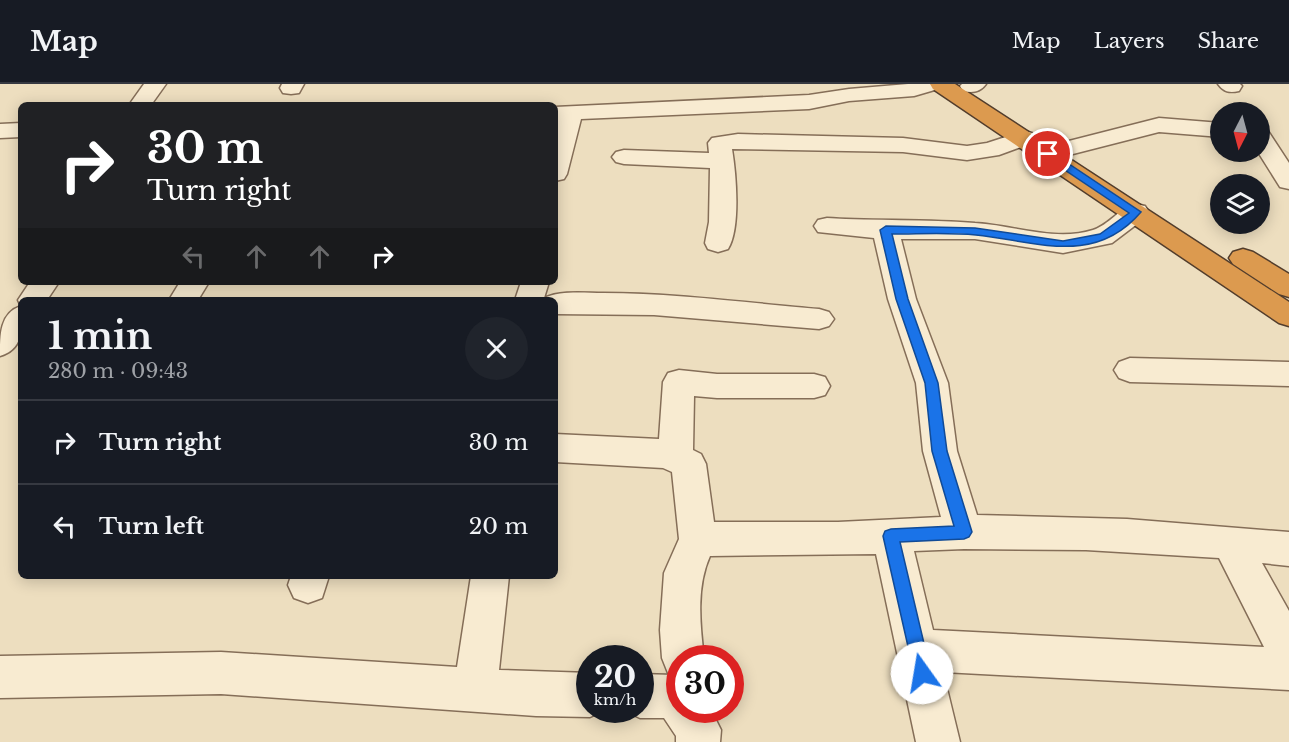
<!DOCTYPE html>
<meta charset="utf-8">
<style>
:root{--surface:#171b24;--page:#20242c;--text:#f1f3f6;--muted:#9ea1a6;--line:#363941}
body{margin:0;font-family:"Libre Baskerville",serif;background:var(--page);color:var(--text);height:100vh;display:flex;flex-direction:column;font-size:22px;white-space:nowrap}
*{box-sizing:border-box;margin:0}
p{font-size:20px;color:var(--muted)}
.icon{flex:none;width:33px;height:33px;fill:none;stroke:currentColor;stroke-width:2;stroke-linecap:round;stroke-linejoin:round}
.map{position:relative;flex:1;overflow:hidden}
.panel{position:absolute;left:18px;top:213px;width:540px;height:282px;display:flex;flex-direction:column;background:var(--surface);border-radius:9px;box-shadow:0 3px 15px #0003}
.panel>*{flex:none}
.top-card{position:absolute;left:18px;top:18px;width:540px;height:183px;border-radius:9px;box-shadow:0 3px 15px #0003;background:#202124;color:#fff;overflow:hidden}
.needle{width:39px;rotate:186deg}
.controls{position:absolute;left:1210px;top:18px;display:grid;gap:12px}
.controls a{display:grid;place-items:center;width:60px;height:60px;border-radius:50%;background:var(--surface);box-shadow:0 3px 15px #0003;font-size:30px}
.speed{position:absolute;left:576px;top:561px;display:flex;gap:12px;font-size:30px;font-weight:700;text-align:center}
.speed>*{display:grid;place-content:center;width:78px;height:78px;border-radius:50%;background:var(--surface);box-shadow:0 3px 15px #0003;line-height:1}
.speed small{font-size:15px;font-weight:400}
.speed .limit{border:9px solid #d22;background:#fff;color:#111}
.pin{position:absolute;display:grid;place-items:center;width:51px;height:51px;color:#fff;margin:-26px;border:3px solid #fff;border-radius:50%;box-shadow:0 2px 6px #0007}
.me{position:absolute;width:66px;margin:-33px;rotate:347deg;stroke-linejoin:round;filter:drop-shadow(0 0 4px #0008)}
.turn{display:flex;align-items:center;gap:21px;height:126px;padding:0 30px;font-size:27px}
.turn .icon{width:78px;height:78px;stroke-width:2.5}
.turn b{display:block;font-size:42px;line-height:51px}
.lanes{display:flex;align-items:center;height:57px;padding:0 30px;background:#0003;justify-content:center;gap:30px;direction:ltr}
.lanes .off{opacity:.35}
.round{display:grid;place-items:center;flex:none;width:63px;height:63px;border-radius:32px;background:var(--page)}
.summary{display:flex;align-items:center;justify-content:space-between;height:102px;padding:0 30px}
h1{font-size:36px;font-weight:800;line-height:45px}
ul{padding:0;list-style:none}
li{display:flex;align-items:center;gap:18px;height:84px;padding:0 30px;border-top:2px solid var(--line)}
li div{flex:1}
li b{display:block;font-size:22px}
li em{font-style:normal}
header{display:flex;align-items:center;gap:36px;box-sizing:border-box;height:84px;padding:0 30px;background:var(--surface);border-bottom:2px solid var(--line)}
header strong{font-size:28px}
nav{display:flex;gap:33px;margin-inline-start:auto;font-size:21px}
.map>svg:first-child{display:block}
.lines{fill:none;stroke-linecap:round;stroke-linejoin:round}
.minor-casing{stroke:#856e58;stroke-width:3}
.highway-casing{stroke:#523d2c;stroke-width:3}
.minor{fill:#f8ebd1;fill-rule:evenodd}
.highway{fill:#dc9a4f;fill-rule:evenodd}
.route{fill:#1a73e8;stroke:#114b97;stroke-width:1.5}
</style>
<header>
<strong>Map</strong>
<nav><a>Map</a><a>Layers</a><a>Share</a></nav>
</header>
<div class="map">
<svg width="1289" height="658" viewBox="0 0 1289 658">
<rect width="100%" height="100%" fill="#eddebf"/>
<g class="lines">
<g class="minor-casing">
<g id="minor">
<polygon points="144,0 166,0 151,21 129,21"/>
<polygon points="282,0 304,0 299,9 291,10 283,9 280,4"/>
<polygon points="908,0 941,0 938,5 914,12 849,17 809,25 581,35 567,90 564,95 555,97 555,46 558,37 555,37 555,23 809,11 849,5"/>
<path d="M962,0H986C980,8 973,9 963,7L960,2Z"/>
<path d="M1218,0H1240L1242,2L1239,7C1229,9 1224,8 1218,0Z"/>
<polygon points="1159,34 1221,39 1221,53 1159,48 1069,71 1061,69 1057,64 1061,59"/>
<polygon points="21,39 21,53 0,54 0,40"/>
<polygon points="1260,45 1268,47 1289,79 1289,105 1280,103 1258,68 1260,68"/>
<path d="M1024,47L1032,49L1036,54L1032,59L999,71L967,76L903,68L732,65C736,89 741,144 728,165L718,168L708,165L705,159L709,138L710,84L624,80L616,78L612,73L616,68L624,66L709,69L708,59L712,54L738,50L903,54L967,62L987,59Z"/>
<path d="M1136,120L1145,122L1149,128L1145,134L1112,159L1063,169L975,155H901L916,215L948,299L957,367L977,431L1127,435L1289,448V482L1262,479L1289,527V606L943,588L960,658H916L876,470L710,472C696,503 700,541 704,574H680V593L668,589L662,574L660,546L664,489L679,455L672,388L663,384L555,378V350L659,355L663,298L668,289L679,286L717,290H814L825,293L830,302L825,311L814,314H717L694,312L693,366L701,370L706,380L714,438H838L941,433L923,367L916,299L888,215L874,154L818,148L814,142L818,136L827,134C876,137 926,135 975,139C1013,141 1055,158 1093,146C1109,141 1119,124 1136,120ZM964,465L1086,466L1219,474L1264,563L933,546L914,467Z"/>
<path d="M30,198H59L47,216H21C21,239 27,264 0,272C0,250 0,229 21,222L18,216Z"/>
<polygon points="180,198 209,198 198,216 169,216"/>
<path d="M521,198H549L544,214C561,206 585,209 603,209C675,209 747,219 819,225L829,228L834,235L829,242L819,245L654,231L555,230V216H515Z"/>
<polygon points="1130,274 1289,278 1289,302 1130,298 1119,294 1114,286 1119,278"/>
<polygon points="291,492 329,492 322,514 308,519 294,514 288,501"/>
<polygon points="471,492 509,492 499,586 590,589 590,626 605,626 590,633 536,632 221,610 0,614 0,572 221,568 457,583"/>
<polygon points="640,590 674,591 680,594 680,626 711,626 721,646 720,658 676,658 676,652 664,634 640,634 625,627 624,626 640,626"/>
</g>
</g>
<g class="highway-casing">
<g id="highway">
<polygon points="930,0 955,0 1289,218 1289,242 1279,239 933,5"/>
<polygon points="1243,165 1253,168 1289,190 1289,213 1279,210 1233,180 1229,174 1233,168"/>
</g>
</g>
<use href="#minor" class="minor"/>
<use href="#highway" class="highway"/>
</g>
<path class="route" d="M1044,68H1051L1141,128C1094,183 1036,157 976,151C948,148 920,150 892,150L908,215L938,299L947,367L972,448L969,453L964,455L900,458L931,589L929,596L922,598L916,596L914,589L883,452L885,447L891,445L954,442L932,367L925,299L896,215L880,146L886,142L975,144L1063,157L1100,150L1129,129L1044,72Z"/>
</svg>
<div class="controls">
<a><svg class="needle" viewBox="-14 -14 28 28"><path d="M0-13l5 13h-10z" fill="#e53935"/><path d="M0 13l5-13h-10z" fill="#9ea1a6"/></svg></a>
<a><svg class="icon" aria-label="layers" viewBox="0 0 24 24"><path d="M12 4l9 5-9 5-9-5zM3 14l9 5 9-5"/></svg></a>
</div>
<div class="speed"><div>20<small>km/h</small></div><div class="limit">30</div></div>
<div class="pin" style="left:1048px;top:70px;background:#d93025"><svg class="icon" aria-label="arrive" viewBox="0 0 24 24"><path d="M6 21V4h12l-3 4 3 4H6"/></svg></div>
<svg class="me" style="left:922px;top:589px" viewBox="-20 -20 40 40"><circle r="19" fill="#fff"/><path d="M0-13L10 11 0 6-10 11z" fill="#1a73e8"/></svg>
<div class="top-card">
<div class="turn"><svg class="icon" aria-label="right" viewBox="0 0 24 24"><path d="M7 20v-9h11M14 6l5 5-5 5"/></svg><div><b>30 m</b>Turn right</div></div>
<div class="lanes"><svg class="icon off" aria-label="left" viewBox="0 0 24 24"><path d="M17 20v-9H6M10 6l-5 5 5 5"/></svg><svg class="icon off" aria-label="ahead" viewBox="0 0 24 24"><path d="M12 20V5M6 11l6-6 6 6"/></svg><svg class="icon off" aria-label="ahead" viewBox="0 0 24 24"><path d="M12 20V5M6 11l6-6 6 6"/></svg><svg class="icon" aria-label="right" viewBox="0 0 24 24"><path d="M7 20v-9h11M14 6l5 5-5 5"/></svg></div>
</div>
<section class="panel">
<div class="summary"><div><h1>1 min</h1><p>280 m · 09:43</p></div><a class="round"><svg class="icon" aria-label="close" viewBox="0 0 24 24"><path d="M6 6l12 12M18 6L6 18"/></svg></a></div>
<ul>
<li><svg class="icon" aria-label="right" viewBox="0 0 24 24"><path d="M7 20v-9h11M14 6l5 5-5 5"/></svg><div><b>Turn right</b></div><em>30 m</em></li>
<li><svg class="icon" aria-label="left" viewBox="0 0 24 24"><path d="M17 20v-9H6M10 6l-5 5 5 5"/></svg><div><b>Turn left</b></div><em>20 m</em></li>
</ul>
</section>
</div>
